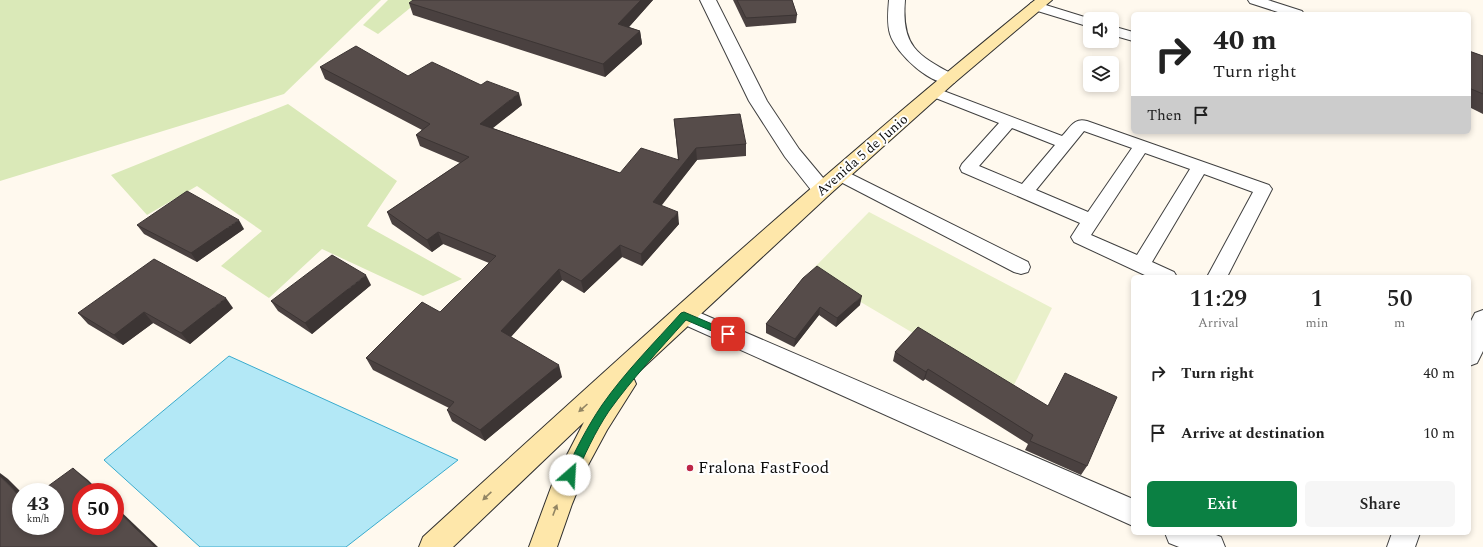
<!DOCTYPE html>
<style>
:root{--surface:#fff;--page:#f6f6f6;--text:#222;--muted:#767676;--accent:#0b8043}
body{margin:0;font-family:Spectral,serif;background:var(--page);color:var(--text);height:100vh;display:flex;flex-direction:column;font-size:15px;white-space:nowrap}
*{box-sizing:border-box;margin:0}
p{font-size:13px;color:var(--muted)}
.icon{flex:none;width:22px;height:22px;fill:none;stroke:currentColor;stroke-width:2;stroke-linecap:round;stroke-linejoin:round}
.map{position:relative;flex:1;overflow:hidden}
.drawer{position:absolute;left:1131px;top:275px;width:340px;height:260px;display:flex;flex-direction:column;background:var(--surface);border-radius:6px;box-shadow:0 2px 6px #0003}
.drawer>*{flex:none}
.guide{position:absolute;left:1131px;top:12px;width:340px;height:122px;border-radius:6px;box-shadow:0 2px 6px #0003;background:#fff;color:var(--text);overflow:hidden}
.tools{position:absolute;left:1083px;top:12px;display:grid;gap:8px}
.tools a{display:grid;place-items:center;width:36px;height:36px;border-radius:6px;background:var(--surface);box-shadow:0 2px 6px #0003;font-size:20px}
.speed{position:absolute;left:12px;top:483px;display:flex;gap:8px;font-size:20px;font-weight:700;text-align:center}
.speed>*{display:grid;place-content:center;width:52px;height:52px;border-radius:50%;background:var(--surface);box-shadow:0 2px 6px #0003;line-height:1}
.speed small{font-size:10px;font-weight:400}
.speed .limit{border:6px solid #d22;background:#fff;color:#111}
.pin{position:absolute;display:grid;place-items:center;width:34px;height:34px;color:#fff;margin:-17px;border-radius:8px;box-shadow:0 2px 6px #0006}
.me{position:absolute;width:44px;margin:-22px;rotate:26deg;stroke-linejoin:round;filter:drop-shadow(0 0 3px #0008)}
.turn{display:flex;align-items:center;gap:14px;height:84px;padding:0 16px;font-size:18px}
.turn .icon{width:52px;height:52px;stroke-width:2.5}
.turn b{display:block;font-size:28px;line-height:34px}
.then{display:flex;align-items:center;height:38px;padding:0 16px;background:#0003;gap:8px;font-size:15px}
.eta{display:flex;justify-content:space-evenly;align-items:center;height:68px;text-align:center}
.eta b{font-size:24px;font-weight:600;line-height:28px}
.cta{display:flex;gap:8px;margin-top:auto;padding:8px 16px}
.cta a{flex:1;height:46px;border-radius:6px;background:var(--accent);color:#fff;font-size:16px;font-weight:600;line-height:46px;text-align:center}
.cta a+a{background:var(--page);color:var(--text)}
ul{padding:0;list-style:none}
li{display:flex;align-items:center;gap:12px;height:60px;padding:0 16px}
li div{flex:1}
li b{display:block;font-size:15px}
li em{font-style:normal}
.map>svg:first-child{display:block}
.green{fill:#dae9b8}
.pitch{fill:#e9f0ca}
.water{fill:#b3e8f6;stroke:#3aabcd}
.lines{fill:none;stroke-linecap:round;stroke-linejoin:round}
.lane-casing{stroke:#404040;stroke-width:2}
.street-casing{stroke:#404040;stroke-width:2}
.secondary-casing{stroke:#2f2f2f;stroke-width:2}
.lane{fill:#fff;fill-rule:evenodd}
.street{fill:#fff;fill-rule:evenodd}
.secondary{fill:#fee7aa;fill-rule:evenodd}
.wall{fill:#4a4140}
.shaded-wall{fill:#3c3534}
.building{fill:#564c4a;stroke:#3c3534}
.oneway{fill:#928563}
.route{fill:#0b8043;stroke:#07532c}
.poi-dot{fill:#bd2647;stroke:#fff;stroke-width:1.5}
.labels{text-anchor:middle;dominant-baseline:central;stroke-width:4;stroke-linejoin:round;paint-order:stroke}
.street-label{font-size:14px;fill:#0d0d0d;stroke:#fff}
.near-poi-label{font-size:17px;fill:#0d0d0d;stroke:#fff;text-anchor:start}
</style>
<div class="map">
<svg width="1483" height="547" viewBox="0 0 1483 547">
<rect width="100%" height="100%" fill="#fff9ee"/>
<g class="green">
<polygon points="0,0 381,0 284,94 0,181"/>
<polygon points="388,0 420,0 378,34 363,25"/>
<polygon points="288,104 397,181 367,226 462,279 423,296 322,249 269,298 221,266 262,231 197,186 147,215 111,175"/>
</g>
<polygon class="pitch" points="869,212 1052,308 1011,391 810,272"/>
<polygon class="water" points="229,356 458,460 346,547 200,547 104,460"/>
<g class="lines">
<g class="lane-casing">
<g id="lane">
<polygon points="1248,0 1268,0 1302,11 1304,14 1284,14 1250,3"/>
<polygon points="1036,2 1091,19 1090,19 1090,27 1031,9 1029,6 1031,3"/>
<polygon points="1112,26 1133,32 1133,41 1112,35"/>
<path d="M933,87L1062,136C1070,128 1074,117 1087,121L1269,185L1272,189L1227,277H1207L1253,192L1204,174L1152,262L1174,272L1177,277H1149L1074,242L1071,237L1080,223L962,172L960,168L962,164L999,123L928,95L925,92L928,89ZM1012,128L1055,145L1022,184L979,166ZM1084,131L1132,148L1088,212L1036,190ZM1145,153L1190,169L1137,255L1091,235Z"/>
<polygon points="839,168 1028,262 1030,267 1028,272 1021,274 1014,272 833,178 831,174 833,170"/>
</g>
</g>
<g class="street-casing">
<g id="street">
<polygon points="700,0 716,0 767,101 799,149 829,185 832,190 829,195 822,197 815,195 785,157 749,101"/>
<path d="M889,0H905C901,46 917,55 954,75L957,79L954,83C933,88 896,54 890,34C887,24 888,11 889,0Z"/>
<polygon points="684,306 1133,499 1133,526 676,321 672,315 676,309"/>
<polygon points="1483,310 1483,351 1477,363 1469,366 1469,325 1475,313"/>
<polygon points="1165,533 1211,533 1221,537 1225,547 1179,547 1169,543"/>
<polygon points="1392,533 1420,533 1415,547 1387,547"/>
</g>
</g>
<g class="secondary-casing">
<path id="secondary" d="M1035,0H1052L954,83L829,195L633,377L636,384L607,430L587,467L572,504L557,547H529L553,482L584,422L453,547H419L423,537C623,354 824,171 1035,0Z"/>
</g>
<use href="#lane" class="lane"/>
<use href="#street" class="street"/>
<use href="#secondary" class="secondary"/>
</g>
<g class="wall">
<polygon points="653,0 629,27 640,31 642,44 605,77 413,15 409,3"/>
<polygon points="733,0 792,0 797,15 796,23 746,27"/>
<polygon points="1469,51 1483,56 1483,114 1469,107"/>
<polygon points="320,67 408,76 522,105 492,128 620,173 678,160 674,119 746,144 746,156 697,160 661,205 679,224 642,266 622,257 584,293 562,280 511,337 562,377 485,441 452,421 447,410 449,408 373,370 366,358 440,312 489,263 443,244 432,252 392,224 387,212 460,163 420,146 416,135 422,130 325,79"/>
<polygon points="137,225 244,229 197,262 144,234"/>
<polygon points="803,278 860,305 836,327 819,315 794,347 766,333 766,324"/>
<polygon points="371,285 312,334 278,311 271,301"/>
<polygon points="233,308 190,344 153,323 123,345 88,324 78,313"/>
<polygon points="918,327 1087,466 1081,475 1025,450 1028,444 925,379 923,381 893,361 895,352"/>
</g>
<g class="shaded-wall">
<polygon points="641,0 653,0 620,37 618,24"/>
<polygon points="640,31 642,44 605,77 603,64"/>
<polygon points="519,93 522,105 483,136 480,124"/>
<polygon points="696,148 697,160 655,214 653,202"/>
<polygon points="678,212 679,224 642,266 641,254"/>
<polygon points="239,220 244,229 197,262 191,253"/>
<polygon points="438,232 443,244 432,252 427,240"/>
<polygon points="620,245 622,257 584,293 581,281"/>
<polygon points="559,269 562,280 505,343 501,331"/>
<polygon points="366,275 371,285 312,334 305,323"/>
<polygon points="862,296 860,305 836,327 837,318"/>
<polygon points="226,298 233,308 190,344 181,333"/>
<polygon points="820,307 819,315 794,347 795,339"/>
<polygon points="144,312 153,323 123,345 114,335"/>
<polygon points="559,365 562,377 485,441 480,430"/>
<polygon points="928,369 925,379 923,381 926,372"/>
<polygon points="73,468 88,480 100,492 98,492"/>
<polygon points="0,473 8,479 21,492 21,498 0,476"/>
<polygon points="115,506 158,547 155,547 115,509"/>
</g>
<g class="building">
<polygon points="413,0 641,0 618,24 640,31 603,64 409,3"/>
<polygon points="737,0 792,0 797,15 746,18"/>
<polygon points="356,46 408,76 432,62 481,85 487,81 519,93 480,124 620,173 641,148 679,160 674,119 740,114 746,144 696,148 653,202 678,212 641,254 620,245 581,281 559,269 501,331 559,365 480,430 447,410 454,402 366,358 422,302 440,312 496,256 438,232 427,240 387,212 469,157 416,135 430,124 320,67"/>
<polygon points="1469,51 1483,56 1483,94 1469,88"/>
<polygon points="187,191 239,220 191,253 137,225"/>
<polygon points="332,255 366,275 305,323 271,301"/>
<polygon points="154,259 226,298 181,333 144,312 114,335 78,313"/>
<polygon points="817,266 862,296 837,318 820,307 795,339 766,324 803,278"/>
<polygon points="918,327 1048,406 1065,373 1117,397 1087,466 1030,441 1033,435 928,369 926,372 895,352"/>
<polygon points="73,468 98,492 81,492 81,526 115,526 115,509 155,547 0,547 0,476 21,498 21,526 55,526 55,492 40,492"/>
</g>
<defs><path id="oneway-solid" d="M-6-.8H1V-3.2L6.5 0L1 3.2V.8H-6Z"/></defs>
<g class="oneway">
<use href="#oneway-solid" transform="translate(583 408) rotate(138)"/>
<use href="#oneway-solid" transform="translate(487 496) rotate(137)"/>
<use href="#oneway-solid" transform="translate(555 510) rotate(-69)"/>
</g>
<path class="route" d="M684,312L731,332L733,334L731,337L728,338L686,320C659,350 632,379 609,411C595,432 584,456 574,479L570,480L566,479L564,475C575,451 587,427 602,405C625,372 654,343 681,313Z"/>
<circle class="poi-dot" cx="690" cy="468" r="4"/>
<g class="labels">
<g class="street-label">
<text transform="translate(862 155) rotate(-41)">Avenida 5 de Junio</text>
</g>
<g class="near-poi-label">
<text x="698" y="468">Fralona FastFood</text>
</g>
</g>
</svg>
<div class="tools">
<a><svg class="icon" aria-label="sound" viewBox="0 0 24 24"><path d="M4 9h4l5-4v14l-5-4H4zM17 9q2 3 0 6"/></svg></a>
<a><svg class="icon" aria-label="layers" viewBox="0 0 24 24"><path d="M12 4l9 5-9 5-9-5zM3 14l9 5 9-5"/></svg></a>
</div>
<div class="speed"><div>43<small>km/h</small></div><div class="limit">50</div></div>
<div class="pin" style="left:728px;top:334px;background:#d93025"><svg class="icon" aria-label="arrive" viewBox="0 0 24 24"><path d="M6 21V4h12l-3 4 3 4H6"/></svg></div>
<svg class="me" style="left:570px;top:475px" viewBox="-20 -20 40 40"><circle r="19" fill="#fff"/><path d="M0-13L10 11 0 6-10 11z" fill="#0b8043"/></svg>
<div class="guide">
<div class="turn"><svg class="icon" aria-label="right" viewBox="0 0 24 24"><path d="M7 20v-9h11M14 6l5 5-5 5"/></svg><div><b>40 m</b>Turn right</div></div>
<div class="then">Then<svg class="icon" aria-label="arrive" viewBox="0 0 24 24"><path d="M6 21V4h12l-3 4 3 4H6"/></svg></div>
</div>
<section class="drawer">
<div class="eta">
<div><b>11:29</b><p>Arrival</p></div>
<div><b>1</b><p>min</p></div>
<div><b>50</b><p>m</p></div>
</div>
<ul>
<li><svg class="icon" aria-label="right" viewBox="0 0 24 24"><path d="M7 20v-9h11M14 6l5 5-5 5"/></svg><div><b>Turn right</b></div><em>40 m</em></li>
<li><svg class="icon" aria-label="arrive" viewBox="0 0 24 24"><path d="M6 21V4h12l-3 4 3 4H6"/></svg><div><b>Arrive at destination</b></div><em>10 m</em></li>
</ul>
<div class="cta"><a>Exit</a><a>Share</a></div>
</section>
</div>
